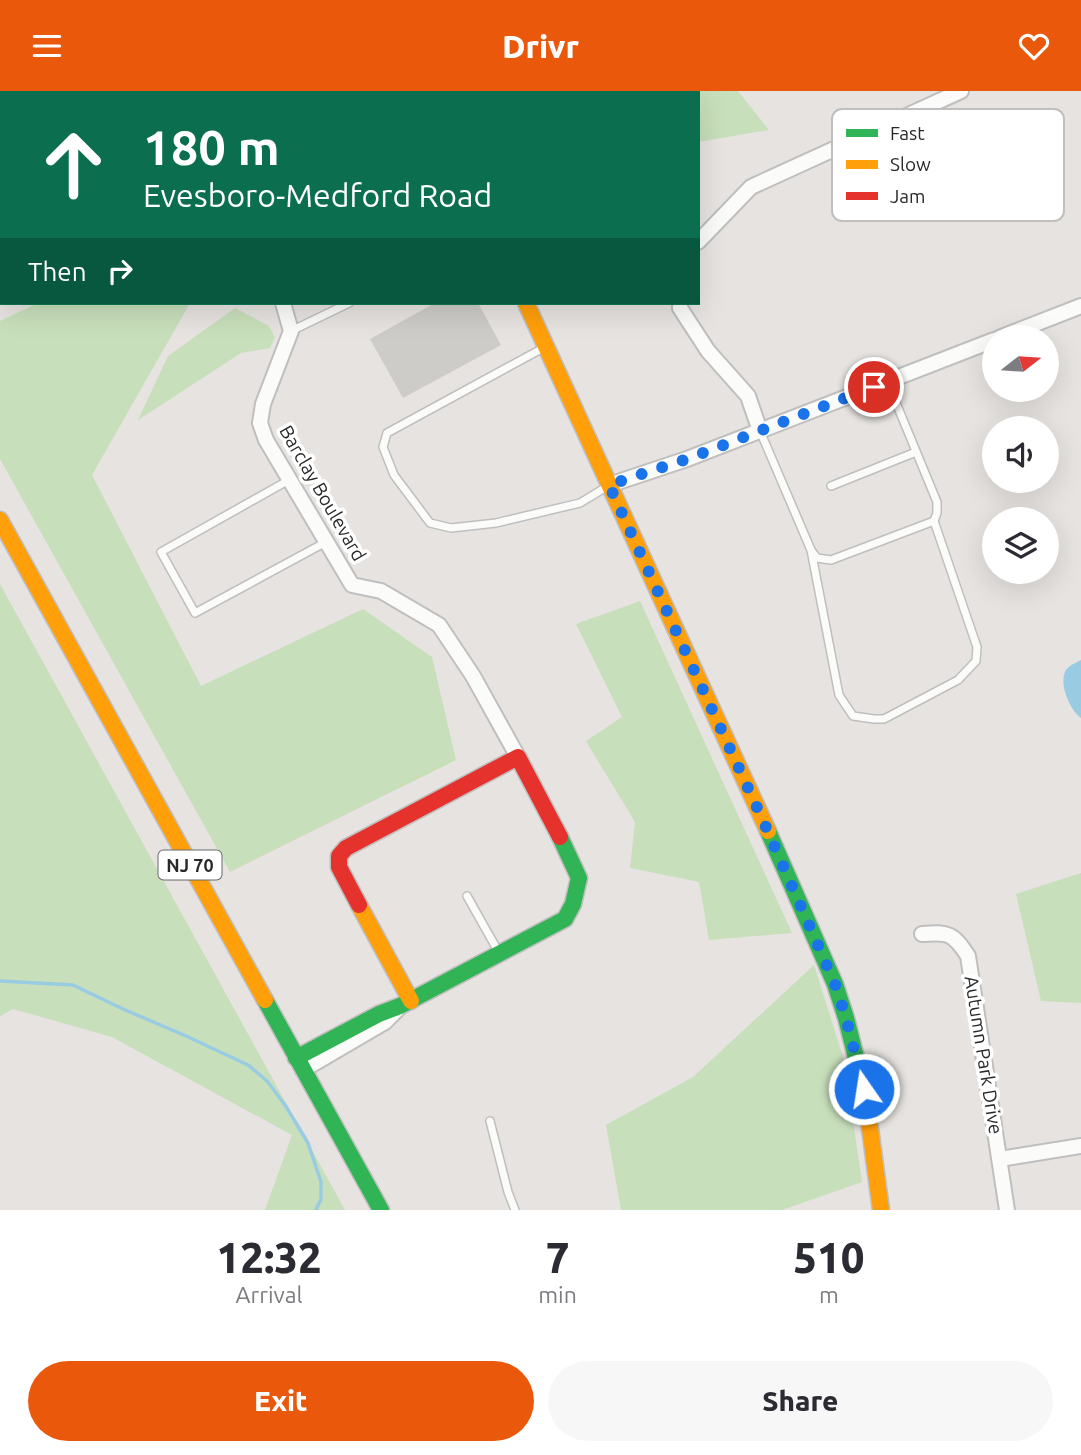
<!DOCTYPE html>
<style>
:root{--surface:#fff;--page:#f7f7f7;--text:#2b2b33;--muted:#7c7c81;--accent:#ea580c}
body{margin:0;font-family:Ubuntu,sans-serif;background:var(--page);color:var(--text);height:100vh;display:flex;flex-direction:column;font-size:26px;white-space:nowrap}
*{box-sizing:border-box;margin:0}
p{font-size:23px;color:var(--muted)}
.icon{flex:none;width:38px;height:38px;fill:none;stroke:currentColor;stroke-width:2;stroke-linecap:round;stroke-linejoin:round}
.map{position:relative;height:1119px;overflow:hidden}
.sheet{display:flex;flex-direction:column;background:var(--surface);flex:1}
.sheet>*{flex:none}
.top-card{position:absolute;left:0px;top:0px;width:700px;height:214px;box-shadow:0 7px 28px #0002;background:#0b6e4f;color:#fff;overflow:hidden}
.needle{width:46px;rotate:73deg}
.tools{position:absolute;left:982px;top:234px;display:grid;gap:14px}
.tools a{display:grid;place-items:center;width:77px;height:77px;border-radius:50%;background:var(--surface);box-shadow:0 7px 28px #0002;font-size:35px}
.pin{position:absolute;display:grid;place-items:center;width:60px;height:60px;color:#fff;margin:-30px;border:4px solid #fff;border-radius:50%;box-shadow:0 2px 7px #0007}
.me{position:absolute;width:77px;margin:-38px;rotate:347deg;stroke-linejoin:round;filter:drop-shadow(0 0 5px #0008)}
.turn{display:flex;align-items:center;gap:24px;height:147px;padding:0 28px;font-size:32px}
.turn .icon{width:91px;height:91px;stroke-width:2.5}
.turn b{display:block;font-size:49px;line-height:60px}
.then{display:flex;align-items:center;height:66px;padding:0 28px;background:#0003;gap:14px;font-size:26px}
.eta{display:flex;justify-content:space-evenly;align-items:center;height:119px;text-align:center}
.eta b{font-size:42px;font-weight:800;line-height:49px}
.primary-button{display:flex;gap:14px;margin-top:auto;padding:14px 28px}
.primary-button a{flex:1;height:80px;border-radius:42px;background:var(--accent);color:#fff;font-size:28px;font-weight:800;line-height:80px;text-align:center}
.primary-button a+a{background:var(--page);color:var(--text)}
header{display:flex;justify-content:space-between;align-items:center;height:91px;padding:0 28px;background:var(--accent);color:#fff;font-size:32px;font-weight:800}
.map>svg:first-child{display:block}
.green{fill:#c8dfbb}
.water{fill:#99cce2}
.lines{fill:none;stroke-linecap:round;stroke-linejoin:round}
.stream{stroke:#99cce2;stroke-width:3.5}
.building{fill:#ceccc9}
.lane-casing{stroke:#c0bfc0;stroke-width:10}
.street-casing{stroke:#c0bfc0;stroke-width:18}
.fast-casing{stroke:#c0bfc0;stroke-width:19}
.slow-casing{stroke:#c0bfc0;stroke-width:19}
.jam-casing{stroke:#c0bfc0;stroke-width:19}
.lane{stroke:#fbfbfa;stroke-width:7}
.street{stroke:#fbfbfa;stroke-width:14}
.fast{stroke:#30b455;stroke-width:16}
.slow{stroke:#ff9f0a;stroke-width:16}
.jam{stroke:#e5322d;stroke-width:16}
.route{stroke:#1a73e8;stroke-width:12;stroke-dasharray:0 21.6}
.labels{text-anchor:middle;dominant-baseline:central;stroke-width:7;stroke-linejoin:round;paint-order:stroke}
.shield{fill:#fff;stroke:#696969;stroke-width:2}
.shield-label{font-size:18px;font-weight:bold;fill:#292929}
.street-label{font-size:19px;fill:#292929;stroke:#fff}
.key{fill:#fff;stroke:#bfbfbf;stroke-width:2}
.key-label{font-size:19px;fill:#292929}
</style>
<header><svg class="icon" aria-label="menu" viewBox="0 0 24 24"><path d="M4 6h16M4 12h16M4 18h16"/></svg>Drivr<svg class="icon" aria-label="heart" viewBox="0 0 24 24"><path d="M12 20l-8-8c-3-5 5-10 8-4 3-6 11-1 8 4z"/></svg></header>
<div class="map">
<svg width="1081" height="1119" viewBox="0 0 1081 1119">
<rect width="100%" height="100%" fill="#e6e3e0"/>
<g class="green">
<polygon points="221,0 398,0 399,2 222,2"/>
<polygon points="597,0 738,0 769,39 698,51 698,2 598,2"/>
<polygon points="38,212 190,212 92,384 201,595 363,518 432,566 456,669 230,781 0,368 0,230"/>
<polygon points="235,217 269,235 275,247 270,257 241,262 138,329 168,265"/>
<polygon points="0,493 345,1119 265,1119 292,1044 112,946 13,918 0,925"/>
<polygon points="640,510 792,842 709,849 699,791 630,777 635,731 586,650 622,626 576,533"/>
<polygon points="1081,782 1081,912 1041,910 1016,803"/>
<polygon points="814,874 844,969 862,1091 782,1119 621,1119 606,1034 693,986"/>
</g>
<path class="water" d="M1081,569V627C1070,619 1058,592 1066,579C1070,574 1075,572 1081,569Z"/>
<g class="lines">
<polyline class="stream" points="0,890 73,894 123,918 186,945 248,974 267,990 285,1014 308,1052 321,1091 321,1108 316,1119"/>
</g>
<polygon class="building" points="435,212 478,212 501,254 403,307 370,248"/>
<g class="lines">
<g class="lane-casing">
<g id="lane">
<polyline points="206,0 207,2"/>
<polyline points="0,52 2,55"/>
<polyline points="0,73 2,71"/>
<polyline points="0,142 2,143"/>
<polyline points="291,240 349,212"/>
<polyline points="545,256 387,342 383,356 394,384 430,432 451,437 496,432 580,412 608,395"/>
<polyline points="760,340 811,459 817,467 831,469 934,430 937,422 937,411 887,290"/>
<polyline points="289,389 161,461 195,522 326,451"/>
<polyline points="831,395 916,361"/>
<polyline points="811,459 839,604 853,625 874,628 884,628 958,589 976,570 977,556 934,430"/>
<polyline points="467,805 498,860"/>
<polyline points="490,1030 508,1101 515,1119"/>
</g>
</g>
<g class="street-casing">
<g id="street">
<polyline points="698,151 751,96 961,0"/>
<polyline points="283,212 291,240 263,313 260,332 266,349 352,494 381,500 439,534 473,585 518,666"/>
<polyline points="680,212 680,217 708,260 748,305 760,340"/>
<polyline points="999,247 1081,215"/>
<polyline points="609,394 687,368 994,249"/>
<path d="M922,843C949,841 953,842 968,865L1007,1119"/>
<polyline points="303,979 385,931 399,917"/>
<polyline points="1000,1068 1081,1055"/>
</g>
</g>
<g class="fast-casing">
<g id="fast">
<polyline points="768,740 835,893 846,927 864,998 869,1030"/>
<polyline points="265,909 381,1119"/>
<polyline points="296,967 379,923 400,915 565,828 573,813 579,787 560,746"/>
</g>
</g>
<g class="slow-casing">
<g id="slow">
<polyline points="526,212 768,740"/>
<polyline points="0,429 265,909"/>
<polyline points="359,814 411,910"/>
<polyline points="869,1030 881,1119"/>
</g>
</g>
<g class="jam-casing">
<g id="jam">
<polyline points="429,0 429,2"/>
<polyline points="359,814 339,776 339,765 346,757 518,666 560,746"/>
</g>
</g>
<use href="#lane" class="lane"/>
<use href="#street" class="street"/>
<use href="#fast" class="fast"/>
<use href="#slow" class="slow"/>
<use href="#jam" class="jam"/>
</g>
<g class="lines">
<polyline class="route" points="864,998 846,927 835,893 765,734 609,394 687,368 874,296"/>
</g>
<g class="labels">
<rect class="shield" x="158.5" y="759.5" width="63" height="29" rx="5"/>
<g class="shield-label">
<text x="190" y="774">NJ 70</text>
</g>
<g class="street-label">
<text transform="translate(323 402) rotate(60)">Barclay Boulevard</text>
<text transform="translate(984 964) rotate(81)">Autumn Park Drive</text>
</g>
</g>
<rect x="832" y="18" width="232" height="112" rx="10" class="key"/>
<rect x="846" y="38" width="32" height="8" fill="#30b455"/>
<rect x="846" y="69" width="32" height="9" fill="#ff9f0a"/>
<rect x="846" y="101" width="32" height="8" fill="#e5322d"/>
<g class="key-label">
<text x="890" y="49">Fast</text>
<text x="890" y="80">Slow</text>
<text x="890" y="112">Jam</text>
</g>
</svg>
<div class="tools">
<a><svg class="needle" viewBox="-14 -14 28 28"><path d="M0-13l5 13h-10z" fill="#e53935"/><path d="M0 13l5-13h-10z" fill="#7c7c81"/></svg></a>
<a><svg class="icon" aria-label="sound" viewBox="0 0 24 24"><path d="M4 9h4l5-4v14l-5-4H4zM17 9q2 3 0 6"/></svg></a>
<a><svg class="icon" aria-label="layers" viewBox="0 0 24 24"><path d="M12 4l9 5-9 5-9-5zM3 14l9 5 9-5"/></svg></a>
</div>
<div class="pin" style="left:874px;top:296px;background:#d93025"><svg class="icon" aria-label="arrive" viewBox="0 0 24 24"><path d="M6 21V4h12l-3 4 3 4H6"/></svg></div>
<svg class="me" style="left:864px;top:998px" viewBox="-20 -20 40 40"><circle r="17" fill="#1a73e8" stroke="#fff" stroke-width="3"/><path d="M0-11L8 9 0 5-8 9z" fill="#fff"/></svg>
<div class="top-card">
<div class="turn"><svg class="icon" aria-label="ahead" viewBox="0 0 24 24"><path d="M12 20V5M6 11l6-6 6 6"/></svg><div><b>180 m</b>Evesboro-Medford Road</div></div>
<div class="then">Then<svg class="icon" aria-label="right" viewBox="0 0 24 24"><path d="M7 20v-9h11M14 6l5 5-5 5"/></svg></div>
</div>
</div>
<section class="sheet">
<div class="eta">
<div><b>12:32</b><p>Arrival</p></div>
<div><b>7</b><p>min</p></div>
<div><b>510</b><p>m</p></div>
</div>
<div class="primary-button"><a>Exit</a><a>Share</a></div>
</section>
